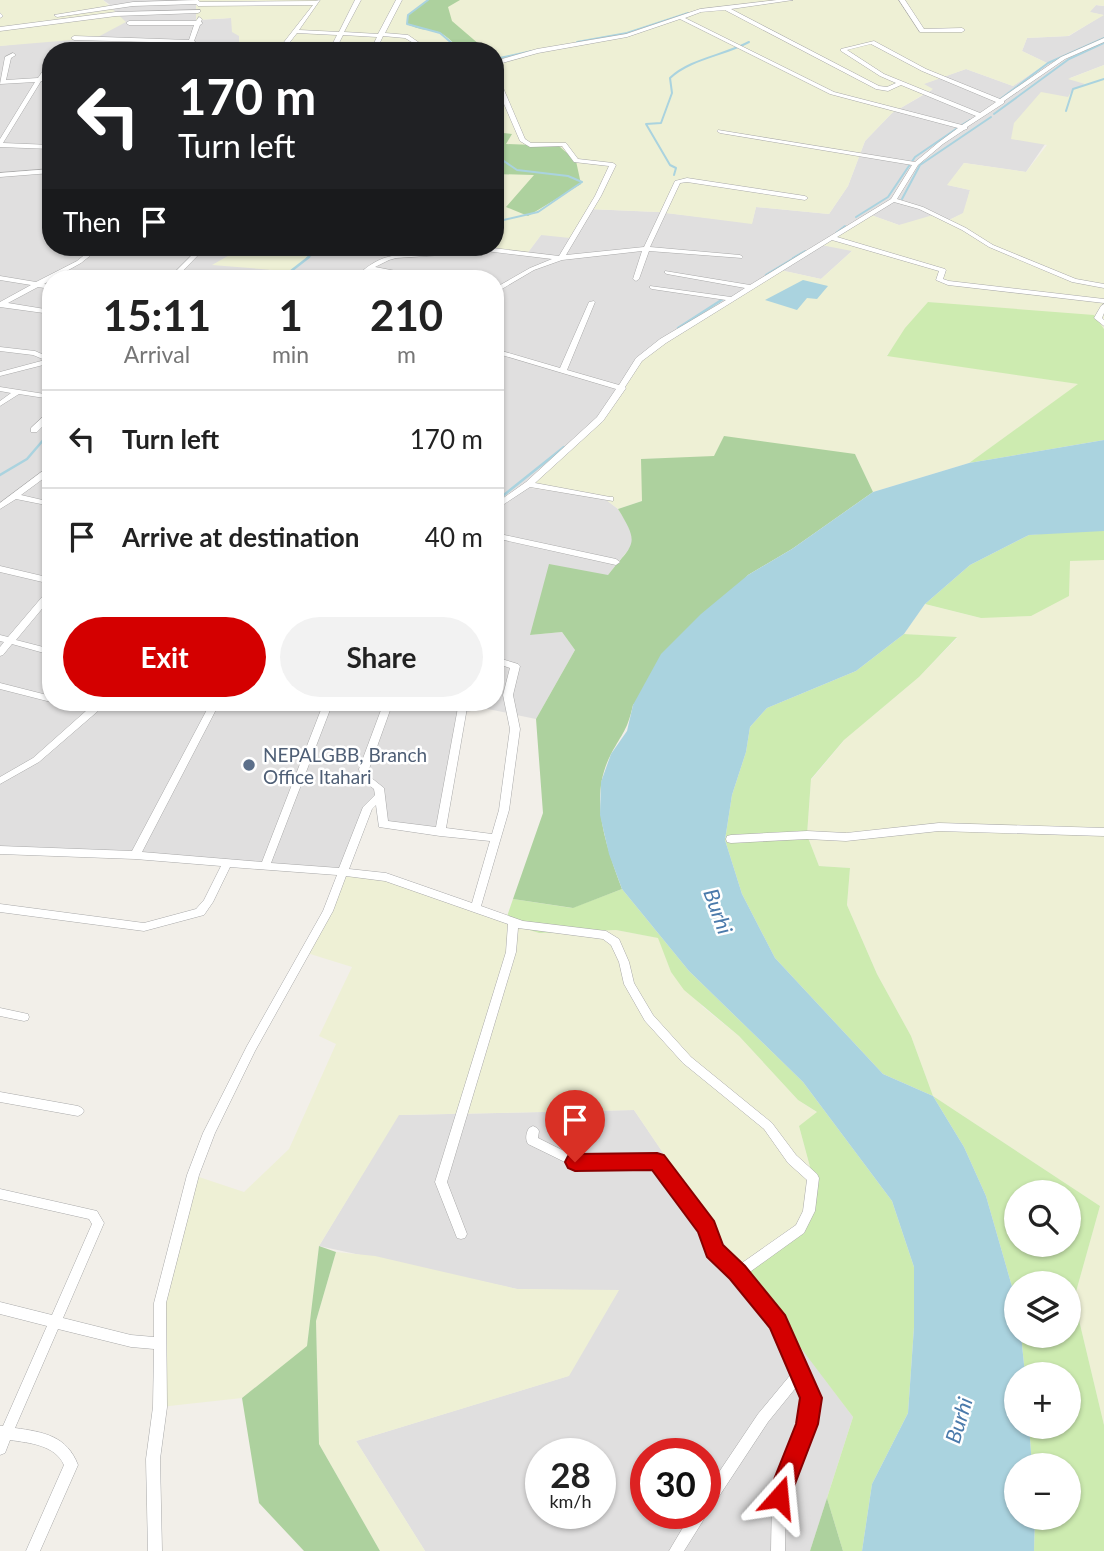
<!DOCTYPE html>
<meta charset="utf-8">
<style>
:root{--surface:#fff;--page:#f2f2f2;--text:#222;--muted:#767676;--line:#e0e0e0;--accent:#d40000}
body{margin:0;font-family:Lato,sans-serif;background:var(--page);color:var(--text);height:100vh;display:flex;flex-direction:column;font-size:26px;white-space:nowrap}
*{box-sizing:border-box;margin:0}
p{font-size:23px;color:var(--muted)}
.icon{flex:none;width:38px;height:38px;fill:none;stroke:currentColor;stroke-width:2;stroke-linecap:round;stroke-linejoin:round}
.map{position:relative;flex:1;overflow:hidden}
.panel{position:absolute;left:42px;top:270px;width:462px;height:441px;display:flex;flex-direction:column;background:var(--surface);border-radius:28px;box-shadow:0 2px 5px #0004}
.panel>*{flex:none}
.guide{position:absolute;left:42px;top:42px;width:462px;height:214px;border-radius:28px;box-shadow:0 2px 5px #0004;background:#202124;color:#fff;overflow:hidden}
.buttons{position:absolute;left:1004px;top:1180px;display:grid;gap:14px}
.buttons a{display:grid;place-items:center;width:77px;height:77px;border-radius:50%;background:var(--surface);box-shadow:0 2px 5px #0004;font-size:35px}
.speed{position:absolute;left:525px;top:1438px;display:flex;gap:14px;font-size:35px;font-weight:700;text-align:center}
.speed>*{display:grid;place-content:center;width:91px;height:91px;border-radius:50%;background:var(--surface);box-shadow:0 2px 5px #0004;line-height:1}
.speed small{font-size:18px;font-weight:400}
.speed .limit{border:10px solid #d22;background:#fff;color:#111}
.pin{position:absolute;display:grid;place-items:center;width:60px;height:60px;color:#fff;margin:-72px -30px;border-radius:50% 50% 50% 0;rotate:-45deg;box-shadow:0 0 7px #0007}
.pin .icon{rotate:45deg}
.me{position:absolute;width:77px;margin:-38px;rotate:18deg;stroke-linejoin:round;filter:drop-shadow(0 0 5px #0008)}
.turn{display:flex;align-items:center;gap:24px;height:147px;padding:0 21px;font-size:32px}
.turn .icon{width:91px;height:91px;stroke-width:2.5}
.turn b{display:block;font-size:49px;line-height:60px}
.then{display:flex;align-items:center;height:66px;padding:0 21px;background:#0003;gap:14px;font-size:26px}
.eta{display:flex;justify-content:space-evenly;align-items:center;height:119px;text-align:center}
.eta b{font-size:42px;font-weight:700;line-height:49px}
.cta{display:flex;gap:14px;margin-top:auto;padding:14px 21px}
.cta a{flex:1;height:80px;border-radius:42px;background:var(--accent);color:#fff;font-size:28px;font-weight:700;line-height:80px;text-align:center}
.cta a+a{background:var(--page);color:var(--text)}
ul{padding:0;list-style:none}
li{display:flex;align-items:center;gap:21px;height:98px;padding:0 21px;border-top:2px solid var(--line)}
li div{flex:1}
li b{display:block;font-size:26px}
li em{font-style:normal}
.map>svg:first-child{display:block}
.residential{fill:#e0dfdf;fill-rule:evenodd}
.farmland{fill:#eef0d5}
.grass{fill:#cdebb0;fill-rule:evenodd}
.forest{fill:#add19e}
.water{fill:#aad3df}
.lines{fill:none;stroke-linecap:round;stroke-linejoin:round}
.stream-far1{stroke:#aad3df;stroke-width:2}
.stream{stroke:#aad3df;stroke-width:2.5}
.minor-casing{stroke:#a9a9a9;stroke-width:1}
.minor{fill:#fff;fill-rule:evenodd}
.route{fill:#d40000;stroke:#8a0000;stroke-width:2}
.service-dot{fill:#5c6f8a;stroke:#fff;stroke-width:2.5}
.labels{text-anchor:middle;dominant-baseline:central;stroke-width:5;stroke-linejoin:round;paint-order:stroke}
.service-label{font-size:19px;fill:#4e5e75;stroke:#fff;text-anchor:start}
.water-label{font-size:21px;font-style:italic;fill:#4a7aab;stroke:#fff}
</style>
<div class="map">
<svg width="1104" height="1551" viewBox="0 0 1104 1551">
<rect width="100%" height="100%" fill="#f2efe9"/>
<g class="residential">
<polygon points="103,0 196,0 197,20 231,18 239,35 239,47 185,48 184,51 51,51 51,247 263,247 257,251 240,249 281,278 51,278 51,702 495,702 495,278 282,278 315,252 335,247 469,247 526,255 541,235 588,209 658,212 752,223 756,207 829,214 848,186 865,141 892,113 932,90 923,84 966,69 1013,86 1047,63 1022,51 1027,38 1069,36 1103,15 1089,12 1096,5 1104,6 1104,65 1070,78 1086,84 1026,172 964,163 948,185 970,190 964,213 947,221 899,225 868,214 822,245 853,250 821,279 780,270 600,419 523,487 605,499 618,509 634,534 633,544 608,575 530,635 562,632 575,650 536,719 483,708 463,713 437,830 380,824 376,804 365,807 341,872 0,847 0,46 44,41 115,8"/>
<path d="M634,1110L726,1245L853,1417L810,1551H425L356,1441L568,1376L618,1291L517,1289L319,1246L398,1115ZM541,1454H600V1514H541ZM646,1454H705V1514H646Z"/>
</g>
<g class="farmland">
<polygon points="0,0 103,0 126,22 96,38 0,46"/>
<polygon points="196,0 1104,0 1104,6 1096,5 1090,12 1104,15 1068,36 1027,38 1022,51 1047,63 1013,86 966,69 924,84 933,89 892,113 865,141 848,186 829,214 756,207 752,224 658,212 588,209 570,238 541,235 526,255 469,247 495,247 495,51 184,51 185,48 239,46 239,36 232,32 231,18 196,20"/>
<polygon points="1104,65 1104,329 1099,324 929,302 887,355 1079,384 969,463 873,492 855,454 642,459 642,501 618,509 605,499 548,487 522,487 600,419 639,360 663,341 780,270 821,279 852,251 821,245 868,214 899,225 933,215 947,221 963,213 970,190 947,185 964,163 1026,172 1047,145 1011,139 1014,123 1041,92 1068,97 1073,89 1085,84 1068,79"/>
<polygon points="263,247 335,247 315,252 282,278 273,270 212,265 240,249 257,251"/>
<polygon points="1070,560 1104,560 1104,1425 1074,1299 1100,1206 933,1096 911,1036 877,974 847,905 850,868 819,866 807,835 811,780 846,738 919,677 957,638 904,634 925,604 981,618"/>
<polygon points="343,873 390,881 539,933 616,930 659,938 671,972 703,1007 739,1036 798,1100 818,1113 799,1126 813,1178 800,1229 742,1270 634,1110 399,1115 319,1246 307,1347 242,1398 160,1407 160,1303 193,1175 244,1192 289,1149 336,1044 319,1036 352,967 307,953"/>
<polygon points="336,1252 375,1256 517,1289 619,1290 569,1376 356,1441 425,1551 380,1551 319,1444 316,1321"/>
</g>
<g class="grass">
<polygon points="928,302 1094,315 1104,329 1104,440 969,463 1078,384 887,356 905,328"/>
<polygon points="1073,531 1104,531 1104,560 1070,561 1069,596 1031,616 981,618 925,604 970,565 1029,535"/>
<path d="M904,634L957,637L919,677L844,740L811,779L807,835L819,866L850,868L847,905L877,974L911,1036L933,1096L1100,1206L1074,1299L1104,1425V1551H1034L1035,1517H1069V1465H1032L1029,1426H1069V1374H1025L1021,1335H1069V1283H1017V1304L986,1196L964,1147L933,1096L883,1074L775,958L742,894L725,840L732,795L746,752L750,727L767,708L856,671ZM1017,1192H1069V1244H1017Z"/>
<polygon points="622,889 689,971 803,1082 892,1201 914,1267 914,1327 908,1413 872,1484 862,1551 843,1551 827,1498 853,1417 742,1270 800,1229 813,1178 799,1126 817,1112 798,1100 739,1036 684,990 671,972 658,938 616,930 539,933 505,922 513,899 572,908"/>
</g>
<g class="forest">
<path d="M428,0H460L448,7L452,21L487,51H461C435,21 435,37 407,24L408,15Z"/>
<polygon points="495,132 512,134 506,144 559,146 576,161 581,184 528,216 506,207 534,175 495,174"/>
<path d="M724,436L855,454L873,492L792,549L748,575L633,705C627,731 623,732 611,754C588,798 606,845 622,889L573,908L513,899L543,813L536,719L575,650L562,632L530,635L549,564L608,575C633,543 641,546 618,509L642,501L641,459L714,456Z"/>
<polygon points="319,1246 336,1252 316,1321 319,1444 380,1551 304,1551 259,1503 242,1398 307,1346"/>
<polygon points="827,1498 843,1551 810,1551"/>
</g>
<g class="water">
<polygon points="803,280 828,286 817,299 807,298 797,310 765,300"/>
<polygon points="1104,440 1104,531 1029,535 970,565 925,604 904,634 856,671 767,708 750,727 746,752 732,795 725,840 742,894 775,958 883,1074 933,1096 964,1147 986,1196 1017,1304 1017,1335 1021,1335 1025,1374 1017,1374 1017,1426 1029,1426 1032,1465 1017,1465 1017,1517 1035,1517 1034,1551 862,1551 872,1484 908,1413 914,1327 914,1267 892,1201 803,1082 689,971 622,889 609,854 600,815 601,782 611,754 627,731 633,705 661,654 701,614 748,575 792,549 873,492 969,463"/>
</g>
<g class="lines">
<g class="stream-far1">
<polyline points="428,0 408,15 407,24 440,33 461,51"/>
<polyline points="577,42 627,33 688,13"/>
<polyline points="495,59 532,51"/>
<polyline points="999,100 1048,63 1104,38"/>
<polyline points="1066,111 1073,89 1104,79"/>
<polyline points="994,114 1069,59 1104,43"/>
<polyline points="960,126 970,120"/>
<polyline points="495,155 517,170 568,176 582,182 538,212 495,222"/>
<path d="M674,175L676,168L670,165L646,124L661,123L672,93L670,78C690,59 722,56 749,42"/>
<polyline points="902,199 920,165 991,117"/>
<polyline points="856,217 888,197 915,157 956,129"/>
<polyline points="836,233 845,226"/>
<polyline points="307,258 315,252 335,247"/>
<polyline points="793,258 805,251"/>
</g>
<g class="stream">
<polyline points="766,275 796,257"/>
<polyline points="282,278 309,257"/>
<polyline points="678,328 723,299"/>
<polyline points="0,475 27,459 51,431"/>
<polyline points="495,502 564,447"/>
</g>
<g class="minor-casing">
<g id="minor">
<polygon points="198,0 200,2 315,1 320,0 299,30 339,32 355,0 361,0 344,32 378,34 396,0 402,0 385,33 408,35 421,44 418,51 412,51 415,44 405,38 383,36 376,51 370,51 377,37 343,35 335,51 329,51 337,35 297,33 283,51 277,51 313,5 198,6 196,4 133,6 57,17 54,15 133,2"/>
<path d="M777,0H793L731,9L879,86L887,87L896,83L880,76L841,51V49L874,41L926,69L1000,99L1061,57L1104,38V42L1065,59L1004,101V103L967,127V129L964,130L943,144L918,165L897,199L923,207L966,228L993,245L1076,279L1104,284V288L1072,282L989,247L962,230L919,209L894,202L837,237L945,269L946,270L943,279L949,281L1104,299V303L948,285L936,280L939,271L832,240L666,343L642,361L625,387L626,388L603,421L535,483L610,497H613V501L530,487L495,510V504L526,482L597,417L616,389L495,353V349L560,368L589,302L594,301L595,302L567,370L619,385L636,358L660,339L726,300L652,289L650,288V286L731,297L745,288L667,274L665,273V271L750,285L891,199L912,165L720,133L717,131L718,130L915,162L939,142L958,128L830,94L680,19L627,37L538,53L495,65V61L537,49L626,34L700,9ZM725,10L876,89L888,91L901,85L976,116L962,125L834,92L685,18L701,12ZM871,44L922,71L996,102L980,113L884,74L847,50Z"/>
<polygon points="899,0 905,0 924,29 962,28 965,30 962,32 920,32"/>
<polygon points="200,10 200,12 198,13 116,16 0,31 0,27 116,12"/>
<polygon points="0,13 3,16 0,18"/>
<polygon points="199,17 202,19 201,22 203,23 200,25 194,41 196,42 193,44 191,51 185,51 188,43 74,40 71,38 74,36 189,40 194,25 129,25 126,23 129,21 196,21"/>
<polygon points="13,53 16,55 11,58 6,80 38,78 51,59 51,66 44,78 51,77 51,81 41,81 3,143 51,145 51,149 0,147 0,139 35,82 0,84 5,57"/>
<polygon points="495,74 498,76 525,139 531,143 566,143 578,159 613,163 616,165 601,196 566,255 644,247 675,181 687,178 805,196 808,198 805,200 687,182 680,183 650,247 740,255 743,257 742,258 649,251 639,279 636,281 633,279 642,251 562,260 534,270 495,293 495,288 530,268 552,259 469,249 466,247 484,247 559,256 595,196 609,166 574,162 562,146 530,147 520,141 495,83"/>
<polygon points="51,169 51,173 0,177 0,173"/>
<polygon points="94,247 101,247 81,263 54,278 51,278 51,280 44,284 51,285 51,289 38,287 8,303 51,310 51,314 0,307 0,302 31,285 0,280 0,276 36,282 77,261"/>
<polygon points="200,247 206,247 176,278 169,278"/>
<path d="M441,247H447L442,255L396,258L389,260L375,267L422,276L425,278H412L370,270L362,278H355C382,250 402,255 438,252Z"/>
<polygon points="1104,304 1104,313 1102,318 1104,320 1104,326 1094,318 1101,306"/>
<polygon points="0,347 35,351 51,358 51,363 0,376 0,372 45,360 33,355 0,351"/>
<polygon points="0,387 51,395 51,399 19,394 0,406 0,401 11,393 0,391"/>
<polygon points="48,412 51,412 51,418 37,432 31,432 31,428"/>
<polygon points="48,467 51,467 51,473 21,495 51,502 51,506 16,499 0,509 0,503"/>
<polygon points="495,533 616,559 620,562 616,565 495,538"/>
<polygon points="0,566 51,578 51,584 0,572"/>
<polygon points="51,589 51,598 16,640 51,649 51,655 12,644 3,655 0,656 0,647 4,642 0,641 0,635 8,637 48,590"/>
<path d="M495,657L518,664L520,666L513,695L520,729L509,810L481,906L523,921L606,931L619,939L629,962L634,983L653,1015L691,1057L772,1123L796,1155L817,1174L819,1178L815,1211L804,1233L747,1274L782,1317L804,1371L818,1398L814,1425L786,1497L785,1551H771L772,1497L800,1425L804,1398L798,1385L768,1422L710,1510L705,1512V1493L758,1414L792,1373L773,1325L734,1277L710,1254L702,1230L654,1166L575,1167L528,1144C525,1139 526,1133 529,1128L533,1126L537,1128L539,1131L538,1138L576,1157L657,1156L661,1157L711,1224L719,1247L739,1265L796,1225L803,1211L807,1180L788,1163L764,1129L683,1063L645,1021L624,984L619,962L611,945L603,939L518,928L516,952L447,1182L467,1234L465,1238L461,1239L457,1238L435,1182L506,952L508,924L385,881L346,876L333,911L255,1051L215,1133L199,1175L166,1303L167,1407L160,1459L162,1551H148L146,1459L153,1407L154,1349L131,1347L58,1329L15,1428C44,1432 67,1436 78,1465L40,1551H26L64,1465C55,1445 30,1443 10,1440L5,1453L0,1455V1426H3L47,1326L0,1314V1302L52,1315L92,1224L89,1219L0,1199V1189L97,1211L104,1223L63,1318L131,1335L154,1337V1303L187,1175L203,1133L247,1046L323,911L337,875L230,867L213,902L204,915L144,931L0,912V904L144,923L196,909L204,900L221,866L135,859L0,854V846L132,851L211,702H220L142,852L262,862L324,702H333L271,863L339,868L363,807L375,795L374,789L361,779L359,769L384,702H393L369,769V776L384,788L388,821L436,827L459,702H468L446,828L492,834L499,810L510,729L503,695L510,668L495,663ZM376,805L379,827L440,836L490,841L472,903L386,873L349,869L372,809Z"/>
<polygon points="0,683 51,696 51,702 52,702 51,702 0,689"/>
<polygon points="60,702 76,702 92,705 97,702 107,702 98,711 39,762 0,784 0,777 33,758 87,710 61,704"/>
<polygon points="939,823 1104,828 1104,836 939,831 846,841 807,839 731,843 727,842 726,839 727,836 731,835 807,831 846,833"/>
<polygon points="0,1008 28,1014 29,1017 28,1020 24,1021 0,1016"/>
<polygon points="0,1092 78,1106 82,1108 84,1111 82,1114 78,1116 0,1102"/>
<polygon points="705,1512 706,1514 704,1519 684,1551 669,1551 691,1514 705,1514"/>
</g>
</g>
<use href="#minor" class="minor"/>
</g>
<polygon class="route" points="657,1153 664,1155 714,1221 723,1245 745,1266 785,1315 822,1398 818,1424 790,1497 787,1505 779,1508 771,1505 767,1497 796,1424 800,1398 770,1328 730,1279 707,1257 698,1232 652,1170 575,1171 568,1168 565,1162 568,1156 575,1154"/>
<circle class="service-dot" cx="249" cy="765" r="7"/>
<g class="labels">
<g class="service-label">
<text x="263" y="754">NEPALGBB, Branch<tspan x="263" dy="22">Office Itahari</tspan></text>
</g>
<g class="water-label">
<text transform="translate(719 911) rotate(70)">Burhi</text>
<text transform="translate(958 1420) rotate(-73)">Burhi</text>
</g>
</g>
</svg>
<div class="buttons">
<a><svg class="icon" aria-label="search" viewBox="0 0 24 24"><circle cx="10" cy="10" r="6"/><path d="M15 15l6 6"/></svg></a>
<a><svg class="icon" aria-label="layers" viewBox="0 0 24 24"><path d="M12 4l9 5-9 5-9-5zM3 14l9 5 9-5"/></svg></a>
<a>+</a>
<a>−</a>
</div>
<div class="speed"><div>28<small>km/h</small></div><div class="limit">30</div></div>
<div class="pin" style="left:575px;top:1162px;background:#d93025"><svg class="icon" aria-label="arrive" viewBox="0 0 24 24"><path d="M6 21V4h12l-3 4 3 4H6"/></svg></div>
<svg class="me" style="left:779px;top:1497px" viewBox="-20 -20 40 40"><path d="M0-17L14 15 0 8-14 15z" fill="#d40000" stroke="#fff" stroke-width="4"/></svg>
<div class="guide">
<div class="turn"><svg class="icon" aria-label="left" viewBox="0 0 24 24"><path d="M17 20v-9H6M10 6l-5 5 5 5"/></svg><div><b>170 m</b>Turn left</div></div>
<div class="then">Then<svg class="icon" aria-label="arrive" viewBox="0 0 24 24"><path d="M6 21V4h12l-3 4 3 4H6"/></svg></div>
</div>
<section class="panel">
<div class="eta">
<div><b>15:11</b><p>Arrival</p></div>
<div><b>1</b><p>min</p></div>
<div><b>210</b><p>m</p></div>
</div>
<ul>
<li><svg class="icon" aria-label="left" viewBox="0 0 24 24"><path d="M17 20v-9H6M10 6l-5 5 5 5"/></svg><div><b>Turn left</b></div><em>170 m</em></li>
<li><svg class="icon" aria-label="arrive" viewBox="0 0 24 24"><path d="M6 21V4h12l-3 4 3 4H6"/></svg><div><b>Arrive at destination</b></div><em>40 m</em></li>
</ul>
<div class="cta"><a>Exit</a><a>Share</a></div>
</section>
</div>
